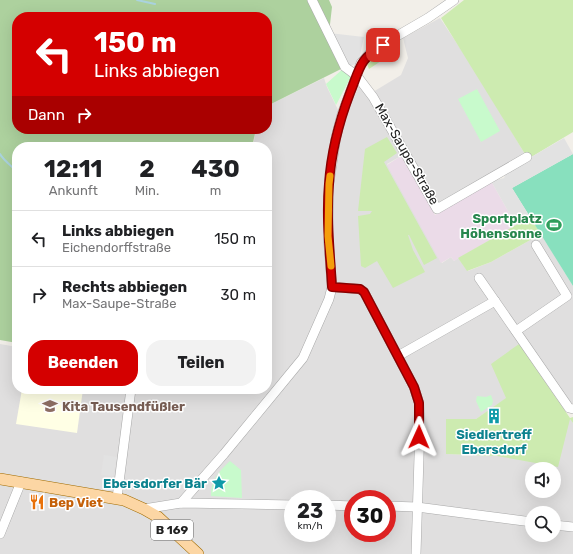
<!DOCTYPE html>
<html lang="de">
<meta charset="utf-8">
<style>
:root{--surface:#fff;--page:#f2f2f2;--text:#202124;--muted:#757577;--line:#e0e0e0;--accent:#d40000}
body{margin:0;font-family:Rubik,sans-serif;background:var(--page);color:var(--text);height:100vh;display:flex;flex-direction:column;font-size:15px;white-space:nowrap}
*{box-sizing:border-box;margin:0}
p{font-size:13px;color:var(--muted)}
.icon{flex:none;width:22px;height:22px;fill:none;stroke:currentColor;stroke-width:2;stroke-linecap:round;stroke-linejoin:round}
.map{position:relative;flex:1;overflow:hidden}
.panel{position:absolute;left:12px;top:142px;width:260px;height:252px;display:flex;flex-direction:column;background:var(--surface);border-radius:16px;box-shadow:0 4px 16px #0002}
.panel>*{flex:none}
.guide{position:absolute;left:12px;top:12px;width:260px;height:122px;border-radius:16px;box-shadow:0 4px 16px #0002;background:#d40000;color:#fff;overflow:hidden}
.controls{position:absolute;left:525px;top:462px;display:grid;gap:8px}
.controls a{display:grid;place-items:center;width:36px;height:36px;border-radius:50%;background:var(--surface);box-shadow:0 4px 16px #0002;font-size:20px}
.speed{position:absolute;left:284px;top:490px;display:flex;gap:8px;font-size:20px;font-weight:700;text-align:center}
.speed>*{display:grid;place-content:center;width:52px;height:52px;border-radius:50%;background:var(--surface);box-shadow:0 4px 16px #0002;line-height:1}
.speed small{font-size:10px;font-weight:400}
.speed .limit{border:6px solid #d22;background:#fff;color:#111}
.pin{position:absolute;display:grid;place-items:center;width:34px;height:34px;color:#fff;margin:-17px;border-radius:8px;box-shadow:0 2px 6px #0006}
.me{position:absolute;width:44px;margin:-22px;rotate:1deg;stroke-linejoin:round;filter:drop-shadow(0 0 3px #0008)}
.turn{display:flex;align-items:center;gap:14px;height:84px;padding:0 16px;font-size:18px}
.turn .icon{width:52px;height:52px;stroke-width:2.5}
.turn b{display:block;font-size:28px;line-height:34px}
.then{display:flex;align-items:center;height:38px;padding:0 16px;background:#0003;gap:8px;font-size:15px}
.eta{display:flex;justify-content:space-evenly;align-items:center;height:68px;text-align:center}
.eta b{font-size:24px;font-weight:700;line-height:28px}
.cta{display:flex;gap:8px;margin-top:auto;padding:8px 16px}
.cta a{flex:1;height:46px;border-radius:16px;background:var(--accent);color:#fff;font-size:16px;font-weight:700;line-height:46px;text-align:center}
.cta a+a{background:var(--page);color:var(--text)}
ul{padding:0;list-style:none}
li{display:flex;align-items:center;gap:12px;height:56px;padding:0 16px;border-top:1px solid var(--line)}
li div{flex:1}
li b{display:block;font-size:15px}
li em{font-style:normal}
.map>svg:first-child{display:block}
.residential{fill:#e0dfdf;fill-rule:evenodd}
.industrial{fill:#ebdbe8}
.education{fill:#ffffe5}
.grass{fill:#cdebb0}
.forest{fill:#add19e}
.park{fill:#c8facc}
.pitch{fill:#88e0be}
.parking{fill:#e2e2e2}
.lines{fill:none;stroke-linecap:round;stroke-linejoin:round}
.stream{stroke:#aad3df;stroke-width:2}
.minor-casing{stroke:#a9a9a9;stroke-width:10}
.major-casing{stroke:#a06b00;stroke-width:12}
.minor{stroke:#fff;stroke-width:9}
.major{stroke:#fcd6a4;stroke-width:11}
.route-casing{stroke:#8a0000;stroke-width:10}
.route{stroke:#d40000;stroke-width:7}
.slow{stroke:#f59e0b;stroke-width:7}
.labels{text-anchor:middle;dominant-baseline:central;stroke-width:3;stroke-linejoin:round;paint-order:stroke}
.shield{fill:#fff;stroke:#646464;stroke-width:1}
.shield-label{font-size:12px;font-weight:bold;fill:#222}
.street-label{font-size:13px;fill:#222;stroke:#fff}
.leisure-label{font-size:13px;font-weight:bold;fill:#27864d;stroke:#fff;text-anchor:end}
.education-label{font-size:13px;font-weight:bold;fill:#785e54;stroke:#fff;text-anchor:start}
.culture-label{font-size:13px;font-weight:bold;fill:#0d838f;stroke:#fff}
.food-label{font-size:13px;font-weight:bold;fill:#c56008;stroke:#fff;text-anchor:start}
</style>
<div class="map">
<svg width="573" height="554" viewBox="0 0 573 554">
<rect width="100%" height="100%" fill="#f2efe9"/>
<g class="residential">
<polygon points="440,18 479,77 526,156 438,206 373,92 401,75 408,58 403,38"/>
<path d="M324,78L327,87L340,114L360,84L369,97L401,156L387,164L442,263L451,257L454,261L458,258L468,271L491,262L541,234L573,286V403L566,412L519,344L507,398L476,419H446V454L497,456L570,418L573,423V554H0V344L17,347V389H267V147H253L256,129H267V106ZM532,469H554V491H532ZM293,499H327V533H293ZM353,499H387V533H353ZM532,513H554V535H532Z"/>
</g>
<polygon class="industrial" points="401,156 435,215 491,181 516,225 454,261 451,257 441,263 387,165"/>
<polygon class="education" points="22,389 83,389 77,433 16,424"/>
<g class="grass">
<polygon points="464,0 573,0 573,132 528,159 441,18"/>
<polygon points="381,50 384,50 387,54 387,57 369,69 367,64 371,57"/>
<polygon points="387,137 397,153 384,162 437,258 424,265 409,235 408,235 413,250 425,272 393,288 377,261 365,268 361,266 358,216 370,214 372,211 358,211 365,149"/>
<polygon points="530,217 541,234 491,262 467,271 458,258"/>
<polygon points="519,344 570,418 573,417 573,423 570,419 558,467 497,456 446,454 446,419 476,419 506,398 491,364"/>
</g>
<polygon class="forest" points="0,0 329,0 332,7 329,33 345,67 267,106 267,17 17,17 17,129 256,129 252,147 17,147 17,343 0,340"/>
<g class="park">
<polygon points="345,67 353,73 336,105 326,84"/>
<polygon points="477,89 500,131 481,142 458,99"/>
<polygon points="491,395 493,401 492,405 481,412 476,401 477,396 486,397"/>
<path d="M230,461L241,470L242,498L211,496C210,481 220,470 230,461Z"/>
</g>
<polygon class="pitch" points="573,154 573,286 512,188"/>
<g class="parking">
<polygon points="329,33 364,37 358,64 347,66"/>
<polygon points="564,138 573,154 512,188 530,217 516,225 491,181 504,178 507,171"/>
<polygon points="104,455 117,457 113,476 101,475"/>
</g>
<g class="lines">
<g class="stream">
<polyline points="137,0 155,4"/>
<path d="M0,154C2,158 9,164 13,168L17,167"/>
</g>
<g class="minor-casing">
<g id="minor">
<polyline points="312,0 345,67 357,76 373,97 437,209 527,157"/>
<polyline points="479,278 569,408 573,409"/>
<polyline points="332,287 360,289 364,292 414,387 419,403 420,424 416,554"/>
<polyline points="516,331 567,296 536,245"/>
<polyline points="398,356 495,301"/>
<polyline points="117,498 131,389"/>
<polyline points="181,503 224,454 303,358 329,299 332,287 328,236 329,184 336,137 342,114 361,63 373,50 428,18 454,0"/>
<polyline points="327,505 353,506"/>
<polyline points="387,506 417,507 532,522"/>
<polyline points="144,509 181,503 293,505"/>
<polyline points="554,525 573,527"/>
<polyline points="0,534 21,482"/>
</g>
</g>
<g class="major-casing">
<polyline id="major" points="0,479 124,500 144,509 158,517 198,554"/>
</g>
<use href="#minor" class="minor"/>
<use href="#major" class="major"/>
</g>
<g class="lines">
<g class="route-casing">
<path id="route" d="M383,45C359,59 360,68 350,93C339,122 331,153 329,184C326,218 330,253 332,287L360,289L364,292L414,387L419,403V437"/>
</g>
<use href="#route" class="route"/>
<polyline class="slow" points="330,176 329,184 328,236 331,266"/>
</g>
<defs>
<g id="stadium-bare" transform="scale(1.2)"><path d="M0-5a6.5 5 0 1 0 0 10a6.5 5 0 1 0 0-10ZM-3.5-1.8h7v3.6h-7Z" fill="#2e9e5b" stroke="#fff" stroke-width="2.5" paint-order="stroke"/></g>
<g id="school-bare" transform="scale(1.2)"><path d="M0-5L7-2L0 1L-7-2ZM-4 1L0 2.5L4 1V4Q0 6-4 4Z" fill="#8d6e63" stroke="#fff" stroke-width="2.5" paint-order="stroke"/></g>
<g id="building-bare" transform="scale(1.2)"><path d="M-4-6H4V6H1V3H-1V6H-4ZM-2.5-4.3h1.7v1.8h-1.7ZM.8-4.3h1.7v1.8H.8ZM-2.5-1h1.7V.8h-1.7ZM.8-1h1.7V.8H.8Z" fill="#0f9aa8" stroke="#fff" stroke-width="2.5" paint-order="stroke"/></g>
<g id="sight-bare" transform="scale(1.2)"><path d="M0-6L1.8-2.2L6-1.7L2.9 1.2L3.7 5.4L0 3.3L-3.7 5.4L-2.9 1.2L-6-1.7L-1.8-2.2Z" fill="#0f9aa8" stroke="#fff" stroke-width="2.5" paint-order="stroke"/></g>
<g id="restaurant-bare" transform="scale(1.2)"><path d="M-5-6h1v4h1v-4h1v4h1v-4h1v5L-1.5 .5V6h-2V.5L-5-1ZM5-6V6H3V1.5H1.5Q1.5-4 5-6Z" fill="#e8710a" stroke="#fff" stroke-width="2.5" paint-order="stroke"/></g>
</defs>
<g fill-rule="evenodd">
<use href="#stadium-bare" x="554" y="225"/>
<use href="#school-bare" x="50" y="406"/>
<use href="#building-bare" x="494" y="416"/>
<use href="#sight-bare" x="219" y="483"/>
<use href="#restaurant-bare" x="37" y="502"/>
</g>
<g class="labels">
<rect class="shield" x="151" y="520" width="42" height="20" rx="3"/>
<g class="shield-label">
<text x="172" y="530">B 169</text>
</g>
<g class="street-label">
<text transform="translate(407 154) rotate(60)">Max-Saupe-Straße</text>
</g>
<g class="leisure-label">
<text x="542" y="218">Sportplatz<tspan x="542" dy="15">Höhensonne</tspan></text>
</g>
<g class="education-label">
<text x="62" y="406">Kita Tausendfüßler</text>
</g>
<g class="culture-label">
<text x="494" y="434">Siedlertreff<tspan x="494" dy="15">Ebersdorf</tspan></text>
<text x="207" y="483" text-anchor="end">Ebersdorfer Bär</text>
</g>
<g class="food-label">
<text x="49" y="502">Bep Viet</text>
</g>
</g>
</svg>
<div class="controls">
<a><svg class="icon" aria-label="sound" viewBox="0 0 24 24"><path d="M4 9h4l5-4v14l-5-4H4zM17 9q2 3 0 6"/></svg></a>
<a><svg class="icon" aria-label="search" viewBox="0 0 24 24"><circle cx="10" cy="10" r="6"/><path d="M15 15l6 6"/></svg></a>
</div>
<div class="speed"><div>23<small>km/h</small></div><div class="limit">30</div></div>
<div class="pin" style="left:383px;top:45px;background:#d93025"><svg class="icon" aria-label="arrive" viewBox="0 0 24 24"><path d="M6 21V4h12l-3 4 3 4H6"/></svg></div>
<svg class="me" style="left:419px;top:437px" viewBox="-20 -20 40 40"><path d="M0-17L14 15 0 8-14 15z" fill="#d40000" stroke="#fff" stroke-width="4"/></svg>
<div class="guide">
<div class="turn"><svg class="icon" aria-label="left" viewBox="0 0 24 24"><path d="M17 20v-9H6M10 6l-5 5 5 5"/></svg><div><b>150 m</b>Links abbiegen</div></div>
<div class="then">Dann<svg class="icon" aria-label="right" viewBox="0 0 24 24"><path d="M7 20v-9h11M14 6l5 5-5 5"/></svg></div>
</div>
<section class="panel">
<div class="eta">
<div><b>12:11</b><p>Ankunft</p></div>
<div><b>2</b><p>Min.</p></div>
<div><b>430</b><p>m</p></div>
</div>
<ul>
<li><svg class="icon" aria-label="left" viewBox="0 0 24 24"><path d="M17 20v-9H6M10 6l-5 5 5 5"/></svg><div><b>Links abbiegen</b><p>Eichendorffstraße</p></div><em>150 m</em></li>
<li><svg class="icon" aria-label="right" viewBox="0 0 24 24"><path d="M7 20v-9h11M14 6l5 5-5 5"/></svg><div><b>Rechts abbiegen</b><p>Max-Saupe-Straße</p></div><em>30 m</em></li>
</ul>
<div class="cta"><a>Beenden</a><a>Teilen</a></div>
</section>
</div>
